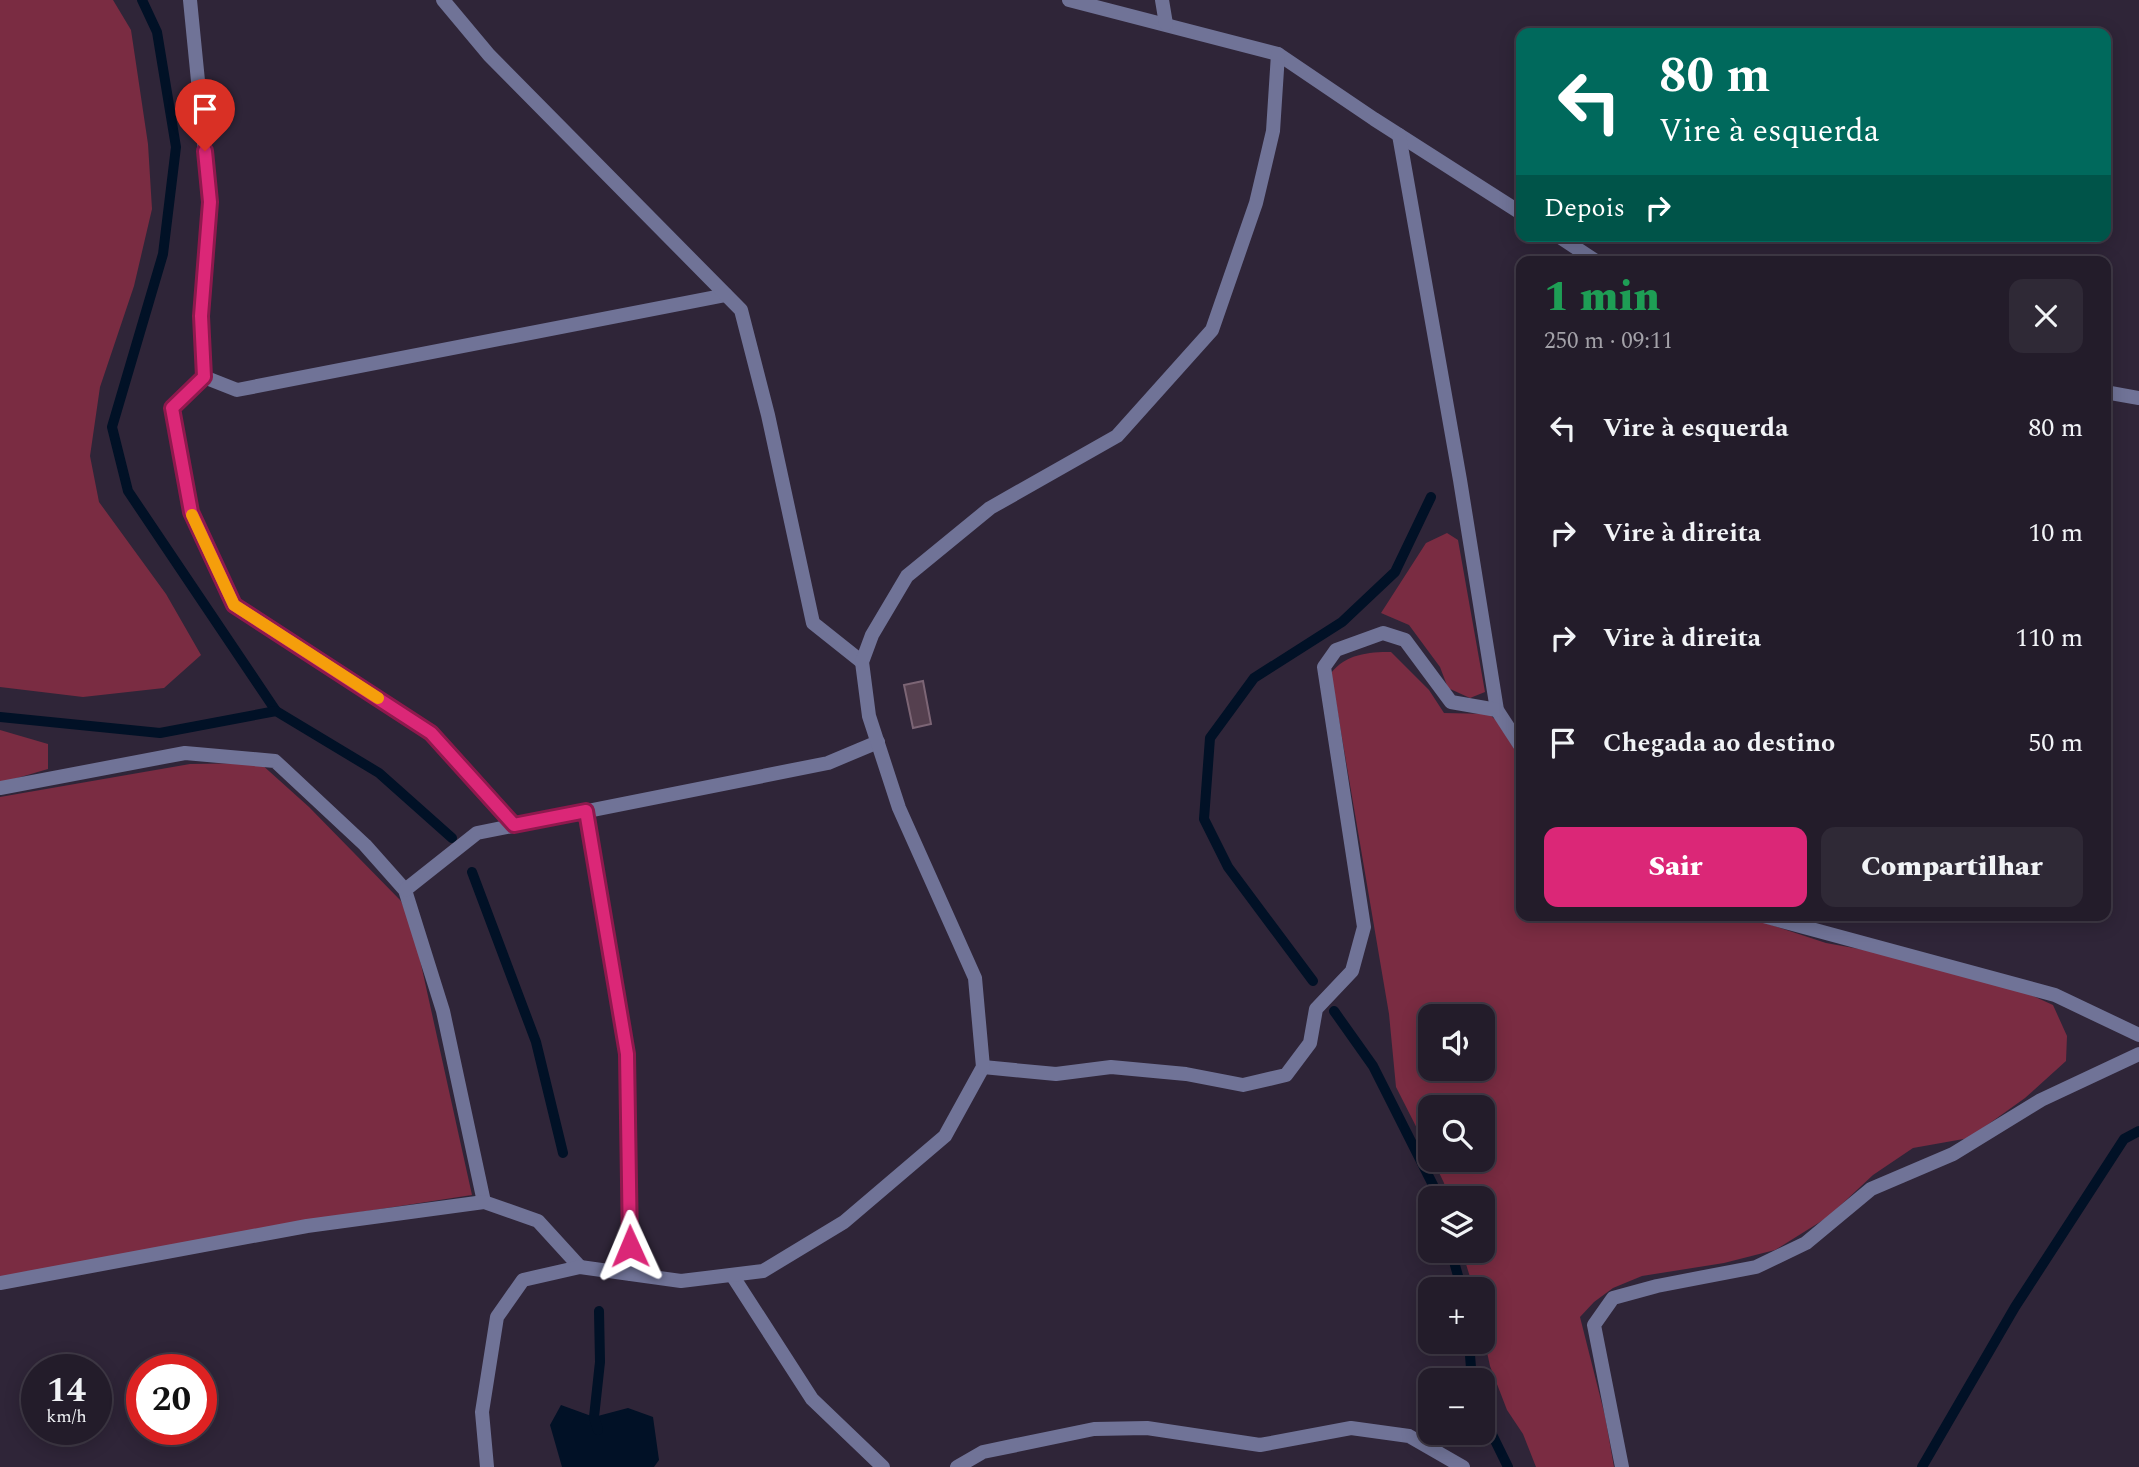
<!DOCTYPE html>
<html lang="pt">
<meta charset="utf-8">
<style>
:root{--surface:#231c2a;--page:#2f2936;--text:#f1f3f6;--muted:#a3a1a8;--line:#403a47;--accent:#db2777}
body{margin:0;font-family:Spectral,serif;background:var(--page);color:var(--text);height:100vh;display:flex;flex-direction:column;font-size:26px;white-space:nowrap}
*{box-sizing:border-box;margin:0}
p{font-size:23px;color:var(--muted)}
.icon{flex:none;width:38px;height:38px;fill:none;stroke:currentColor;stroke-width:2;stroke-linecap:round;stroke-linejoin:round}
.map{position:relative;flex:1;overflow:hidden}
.sheet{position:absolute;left:1516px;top:256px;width:595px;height:665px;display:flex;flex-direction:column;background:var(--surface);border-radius:14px;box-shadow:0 4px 18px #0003,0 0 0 2px var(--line)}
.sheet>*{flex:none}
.top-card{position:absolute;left:1516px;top:28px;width:595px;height:214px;border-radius:14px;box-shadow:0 4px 18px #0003,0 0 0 2px var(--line);background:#00695c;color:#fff;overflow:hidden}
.tools{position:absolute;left:1418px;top:1004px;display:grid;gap:14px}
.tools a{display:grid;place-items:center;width:77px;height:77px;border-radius:14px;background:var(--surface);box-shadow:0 4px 18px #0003,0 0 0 2px var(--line);font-size:35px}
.speed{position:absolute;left:21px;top:1354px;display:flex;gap:14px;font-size:35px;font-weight:700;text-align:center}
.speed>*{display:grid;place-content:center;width:91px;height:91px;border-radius:50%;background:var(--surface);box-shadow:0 4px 18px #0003,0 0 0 2px var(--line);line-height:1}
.speed small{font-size:18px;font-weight:400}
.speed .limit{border:10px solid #d22;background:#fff;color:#111}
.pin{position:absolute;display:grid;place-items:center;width:60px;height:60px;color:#fff;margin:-72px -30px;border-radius:50% 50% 50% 0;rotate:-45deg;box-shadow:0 0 7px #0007}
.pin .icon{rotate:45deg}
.me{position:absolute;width:77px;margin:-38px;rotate:359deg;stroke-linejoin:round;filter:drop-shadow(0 0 5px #0008)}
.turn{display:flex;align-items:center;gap:24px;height:147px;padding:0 28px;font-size:32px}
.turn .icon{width:91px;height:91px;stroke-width:2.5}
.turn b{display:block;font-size:49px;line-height:60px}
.then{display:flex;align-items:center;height:66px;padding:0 28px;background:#0003;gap:14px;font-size:26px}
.round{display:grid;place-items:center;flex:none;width:74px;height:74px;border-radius:14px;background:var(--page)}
.headline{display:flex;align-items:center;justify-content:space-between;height:119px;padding:0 28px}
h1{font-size:42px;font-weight:800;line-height:52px;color:#1e9e55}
.cta{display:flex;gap:14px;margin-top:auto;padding:14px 28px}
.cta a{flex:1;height:80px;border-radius:14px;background:var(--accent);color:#fff;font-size:28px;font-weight:800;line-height:80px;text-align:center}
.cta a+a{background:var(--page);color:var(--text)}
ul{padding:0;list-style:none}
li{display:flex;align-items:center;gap:21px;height:105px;padding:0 28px}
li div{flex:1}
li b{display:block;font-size:26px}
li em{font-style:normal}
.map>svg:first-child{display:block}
.green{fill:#7a2c42;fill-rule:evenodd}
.water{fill:#011126}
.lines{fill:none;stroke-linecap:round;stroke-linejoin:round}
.stream{stroke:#011126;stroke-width:10}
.building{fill:#55404f;stroke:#7c6575;stroke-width:2}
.service{stroke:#707397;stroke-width:14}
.route-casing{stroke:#8e194d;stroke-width:18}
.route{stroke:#db2777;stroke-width:12}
.slow{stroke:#f59e0b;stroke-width:12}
</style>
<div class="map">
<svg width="2139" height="1467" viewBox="0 0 2139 1467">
<rect width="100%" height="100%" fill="#2f2538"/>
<g class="green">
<polygon points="0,0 113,0 131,30 148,144 152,209 134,286 100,387 90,456 99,502 166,594 201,655 164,688 83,697 0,687"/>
<polygon points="1447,533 1458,540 1485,692 1470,698 1448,688 1440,667 1409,625 1381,613 1426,543"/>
<path d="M1391,652L1429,690L1444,713L1489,714L1499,723L1521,761V915H1741L1826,943L1887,954L2024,992L2053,1005L2067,1036L2066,1061L2025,1098L1969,1138L1913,1148L1873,1175L1828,1217L1775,1250L1724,1263L1642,1276L1613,1288L1594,1302L1580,1317L1605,1416L1614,1467H1536L1523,1434L1507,1410L1490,1366L1482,1329V1290H1474L1462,1251H1482V1199H1448L1444,1183L1433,1160H1482V1108H1430V1154L1396,1087L1389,1014L1331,673C1346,654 1368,652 1391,652ZM1430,1017H1482V1069H1430Z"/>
<polygon points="0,730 48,744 48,769 0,783"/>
<polygon points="260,763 309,807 401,901 413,928 472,1195 348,1214 0,1278 0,797 190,764"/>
</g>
<polygon class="water" points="561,1405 594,1417 628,1408 653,1417 659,1460 654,1467 562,1467 550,1425"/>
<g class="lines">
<g class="stream">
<polyline points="142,0 157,32 176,147 163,254 112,427 128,491 276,711"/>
<polyline points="0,717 160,733 276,711 379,773 452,838"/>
<polyline points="472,872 536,1042 563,1153"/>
<polyline points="1313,981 1228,867 1204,819 1210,738 1254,678 1342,622 1395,572 1431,497"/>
<polyline points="1334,1011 1373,1066 1433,1185 1436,1199"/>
<polyline points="1451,1251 1462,1290"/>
<polyline points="1469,1342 1472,1381"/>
<polyline points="1482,1414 1508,1467"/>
<polyline points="598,1430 594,1417 600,1362 599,1311"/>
<polyline points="1922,1467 2015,1307 2124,1139 2139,1131"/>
</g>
</g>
<polygon class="building" points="923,681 931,724 913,728 904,685"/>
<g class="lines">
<g class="service">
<polyline points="190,0 210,202 201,315 204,377 237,390 726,295"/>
<polyline points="443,0 489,55 741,310 768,415 813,623 862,662"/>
<polyline points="1069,0 1278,54 1374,119 1521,213"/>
<polyline points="1162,0 1166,24"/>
<polyline points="1399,135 1460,480 1497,710 1521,747"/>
<polyline points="1558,236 1596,261"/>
<polyline points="204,377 172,408 191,512 234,605 431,733 514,825"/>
<polyline points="2105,392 2139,398"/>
<polyline points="0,788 185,753 275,761 365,845 405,890 443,1011 484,1202"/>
<polyline points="586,811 627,1054 631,1274"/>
<polyline points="405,890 477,833 828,763 878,742"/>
<polyline points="1760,915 2055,995 2139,1035"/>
<polyline points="983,1067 1056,1074 1111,1067 1186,1074 1243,1085 1286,1075 1310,1043 1316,1009 1352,971 1364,927 1324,667 1336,650 1383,633 1405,640 1451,702 1497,710"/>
<polyline points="732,1275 812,1399 883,1467"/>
<polyline points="0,1283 307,1226 484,1202 538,1221 580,1267"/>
<polyline points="487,1467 482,1412 497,1317 523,1280 580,1267 681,1281 763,1271 844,1222 945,1136 983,1067 975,978 899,808 869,716 862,662 872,635 907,576 990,508 1117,436 1212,330 1256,203 1273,131 1278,54"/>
<polyline points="957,1467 983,1452 1094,1429 1147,1428 1260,1445 1351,1428 1409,1436 1463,1467"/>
<polyline points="1622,1467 1594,1325 1613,1298 1657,1286 1756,1267 1806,1243 1871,1189 1953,1154 2041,1100 2139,1054"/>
</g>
</g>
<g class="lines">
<g class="route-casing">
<polyline id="route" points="205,151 210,202 201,316 204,377 172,408 191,512 234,605 431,733 514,825 586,811 627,1054 630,1246"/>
</g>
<use href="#route" class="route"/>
<polyline class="slow" points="192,515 234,605 378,698"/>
</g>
</svg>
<div class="tools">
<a><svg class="icon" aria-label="sound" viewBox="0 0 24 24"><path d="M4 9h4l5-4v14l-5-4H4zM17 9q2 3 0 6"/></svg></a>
<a><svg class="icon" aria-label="search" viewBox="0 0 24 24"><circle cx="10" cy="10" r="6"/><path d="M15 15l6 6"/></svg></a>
<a><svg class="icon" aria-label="layers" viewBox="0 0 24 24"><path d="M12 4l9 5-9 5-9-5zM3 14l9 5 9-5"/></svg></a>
<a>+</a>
<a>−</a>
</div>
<div class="speed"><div>14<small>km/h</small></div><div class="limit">20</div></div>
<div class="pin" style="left:205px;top:151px;background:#d93025"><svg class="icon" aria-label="arrive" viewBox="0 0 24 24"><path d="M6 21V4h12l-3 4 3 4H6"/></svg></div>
<svg class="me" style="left:630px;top:1246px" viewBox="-20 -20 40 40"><path d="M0-17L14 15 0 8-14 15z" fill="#db2777" stroke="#fff" stroke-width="4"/></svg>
<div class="top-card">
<div class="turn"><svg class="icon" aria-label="left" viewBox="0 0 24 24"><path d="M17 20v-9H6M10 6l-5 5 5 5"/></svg><div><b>80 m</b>Vire à esquerda</div></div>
<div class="then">Depois<svg class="icon" aria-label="right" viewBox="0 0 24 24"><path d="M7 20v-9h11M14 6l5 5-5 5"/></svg></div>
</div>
<section class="sheet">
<div class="headline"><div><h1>1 min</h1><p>250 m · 09:11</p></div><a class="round"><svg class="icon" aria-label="close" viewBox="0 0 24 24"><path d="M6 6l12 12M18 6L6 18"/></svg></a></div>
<ul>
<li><svg class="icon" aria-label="left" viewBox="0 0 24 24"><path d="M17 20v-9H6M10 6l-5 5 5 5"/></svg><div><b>Vire à esquerda</b></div><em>80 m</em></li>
<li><svg class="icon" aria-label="right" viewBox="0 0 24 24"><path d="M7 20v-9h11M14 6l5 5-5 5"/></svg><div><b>Vire à direita</b></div><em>10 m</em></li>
<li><svg class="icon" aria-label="right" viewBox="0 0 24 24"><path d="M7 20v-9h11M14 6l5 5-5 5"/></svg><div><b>Vire à direita</b></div><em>110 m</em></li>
<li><svg class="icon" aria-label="arrive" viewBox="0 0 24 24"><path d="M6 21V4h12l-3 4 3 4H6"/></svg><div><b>Chegada ao destino</b></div><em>50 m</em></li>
</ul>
<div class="cta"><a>Sair</a><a>Compartilhar</a></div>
</section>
</div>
